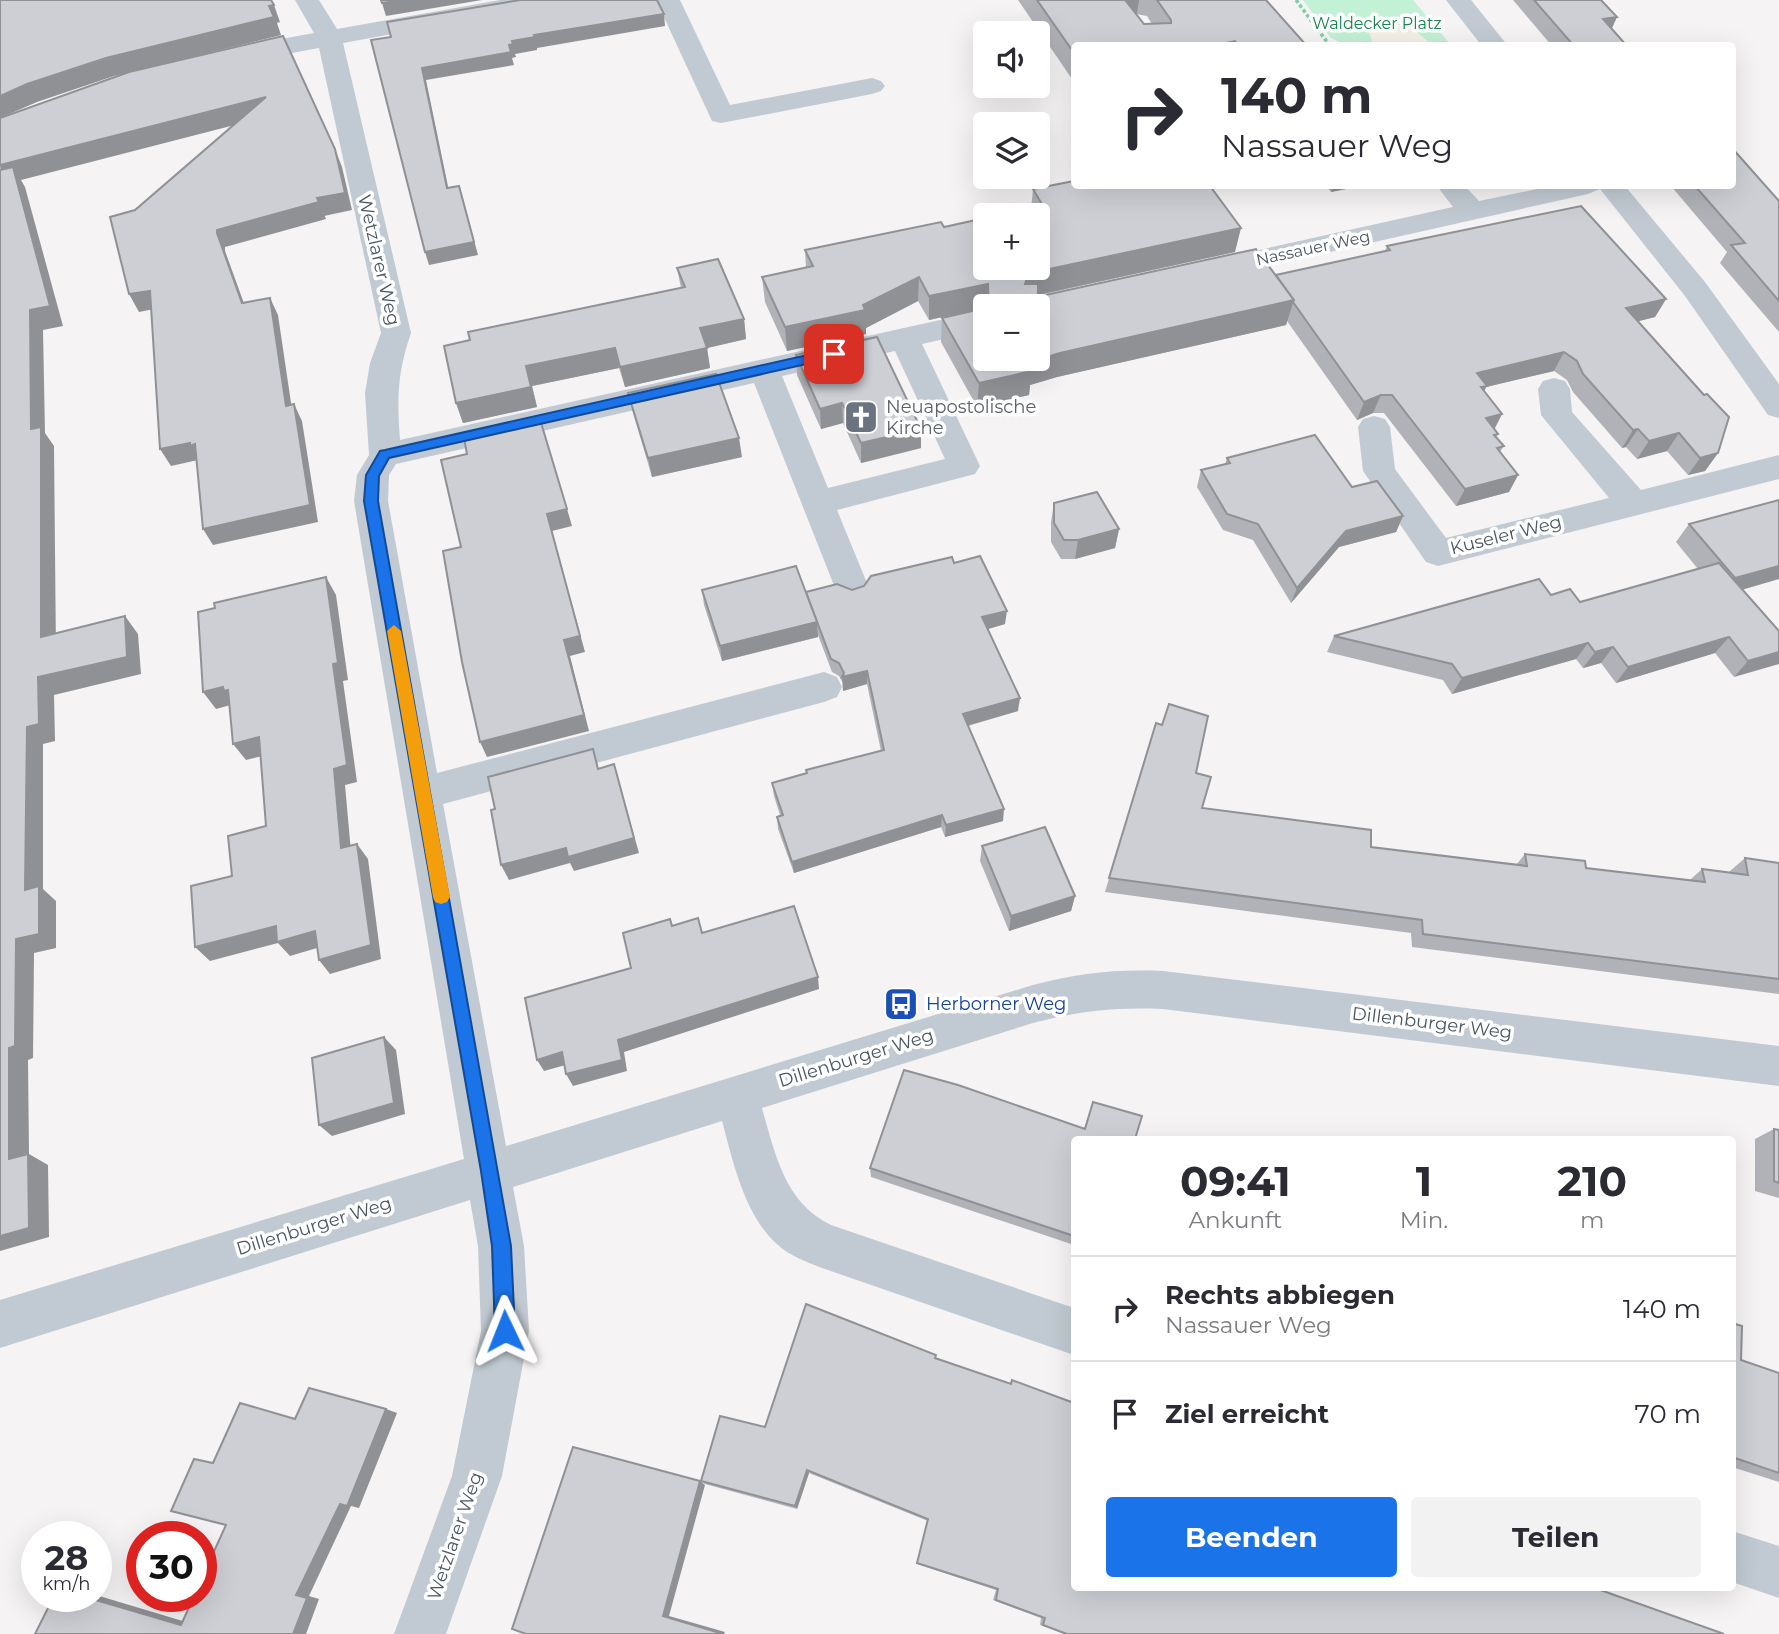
<!DOCTYPE html>
<html lang="de">
<meta charset="utf-8">
<style>
:root{--surface:#fff;--page:#f2f2f3;--text:#2b2b33;--muted:#7c7c81;--line:#e1e1e2;--accent:#1a73e8}
body{margin:0;font-family:Montserrat,sans-serif;background:var(--page);color:var(--text);height:100vh;display:flex;flex-direction:column;font-size:26px;white-space:nowrap}
*{box-sizing:border-box;margin:0}
p{font-size:23px;color:var(--muted)}
.icon{flex:none;width:38px;height:38px;fill:none;stroke:currentColor;stroke-width:2;stroke-linecap:round;stroke-linejoin:round}
.map{position:relative;flex:1;overflow:hidden}
.sheet{position:absolute;left:1071px;top:1136px;width:665px;height:455px;display:flex;flex-direction:column;background:var(--surface);border-radius:7px;box-shadow:0 7px 28px #0002}
.sheet>*{flex:none}
.banner{position:absolute;left:1071px;top:42px;width:665px;height:147px;border-radius:7px;box-shadow:0 7px 28px #0002;background:#fff;color:var(--text);overflow:hidden}
.tools{position:absolute;left:973px;top:21px;display:grid;gap:14px}
.tools a{display:grid;place-items:center;width:77px;height:77px;border-radius:7px;background:var(--surface);box-shadow:0 7px 28px #0002;font-size:35px}
.speed{position:absolute;left:21px;top:1521px;display:flex;gap:14px;font-size:35px;font-weight:700;text-align:center}
.speed>*{display:grid;place-content:center;width:91px;height:91px;border-radius:50%;background:var(--surface);box-shadow:0 7px 28px #0002;line-height:1}
.speed small{font-size:18px;font-weight:400}
.speed .limit{border:10px solid #d22;background:#fff;color:#111}
.pin{position:absolute;display:grid;place-items:center;width:60px;height:60px;color:#fff;margin:-30px;border-radius:14px;box-shadow:0 4px 10px #0006}
.me{position:absolute;width:77px;margin:-38px;rotate:358deg;stroke-linejoin:round;filter:drop-shadow(0 0 5px #0008)}
.turn{display:flex;align-items:center;gap:24px;height:147px;padding:0 35px;font-size:32px}
.turn .icon{width:91px;height:91px;stroke-width:2.5}
.turn b{display:block;font-size:49px;line-height:60px}
.eta{display:flex;justify-content:space-evenly;align-items:center;height:119px;text-align:center}
.eta b{font-size:42px;font-weight:700;line-height:49px}
.action{display:flex;gap:14px;margin-top:auto;padding:14px 35px}
.action a{flex:1;height:80px;border-radius:7px;background:var(--accent);color:#fff;font-size:28px;font-weight:700;line-height:80px;text-align:center}
.action a+a{background:var(--page);color:var(--text)}
ul{padding:0;list-style:none}
li{display:flex;align-items:center;gap:21px;height:105px;padding:0 35px;border-top:2px solid var(--line)}
li div{flex:1}
li b{display:block;font-size:26px}
li em{font-style:normal}
.map>svg:first-child{display:block}
.green{fill:#c3f1d5}
.sand{fill:#f5f0e5}
.lines{fill:none;stroke-linecap:round;stroke-linejoin:round}
.path{stroke:#7ad0a6;stroke-width:3.5;stroke-dasharray:3.5 2.5;stroke-linecap:butt}
.minor{fill:#c1cad2;fill-rule:evenodd}
.wall{fill:#b0b2b7;fill-rule:evenodd}
.shaded-wall{fill:#909195}
.building{fill:#cdcfd5;stroke:#909195;stroke-width:2}
.route{fill:#1a73e8;stroke:#114b97;stroke-width:2}
.slow{fill:#f59e0b}
.labels{text-anchor:middle;dominant-baseline:central;stroke-width:7;stroke-linejoin:round;paint-order:stroke}
.far-park-label{font-size:16px;fill:#17864f;stroke:#fff}
.far-street-label{font-size:16px;fill:#4a5661;stroke:#fff}
.street-label{font-size:18px;fill:#4a5661;stroke:#fff}
.worship-label{font-size:18px;fill:#5b616d;stroke:#fff;text-anchor:start}
.transit-label{font-size:18px;fill:#164399;stroke:#fff;text-anchor:start}
</style>
<div class="map">
<svg width="1779" height="1634" viewBox="0 0 1779 1634">
<rect width="100%" height="100%" fill="#f5f3f3"/>
<polygon class="green" points="1303,0 1413,0 1451,45 1346,45 1331,38"/>
<polygon class="sand" points="1382,22 1411,27 1432,45 1373,45 1368,28 1371,23"/>
<g class="lines">
<polyline class="path" points="1296,0 1330,46"/>
<g class="minor">
<path d="M295,0H319L337,29L500,0H553L550,5L541,7L343,43L411,333C397,373 397,399 400,440L985,310V330L922,344L980,466L975,474L837,510L869,588L864,597L852,601L840,597L835,588L754,383L396,464L389,475L388,501L437,773L824,672L837,677L842,687L837,697L824,702L443,804L506,1146L1033,985C1079,973 1115,969 1163,971L1779,1046V1086L1163,1009C1115,1007 1079,1011 1033,1023L762,1108C775,1154 785,1203 831,1225L1074,1308V1355L822,1268C807,1262 790,1256 778,1245C745,1217 733,1162 722,1121L513,1187L524,1246L529,1331L502,1476L446,1634H394L452,1476L481,1331L478,1246L470,1200L0,1348V1300L464,1159L354,501L357,475L369,455L365,393L370,363L381,333L319,48L237,63L228,60L224,55L228,50L237,47L314,33ZM895,351L945,459L828,488L782,376Z"/>
<polygon points="656,0 680,0 730,105 872,78 881,81 885,86 881,91 872,94 721,123 712,121"/>
<polygon points="1446,0 1471,0 1508,46 1482,46"/>
<polygon points="1437,186 1465,186 1479,201 1552,186 1625,186 1705,282 1779,384 1779,418 1768,415 1685,296 1600,189 1588,194 1214,278 1204,276 1200,269 1204,262 1214,260 1453,207"/>
<polygon points="1554,378 1565,381 1570,389 1572,412 1641,490 1779,455 1779,479 1438,566 1426,562 1363,471 1358,427 1363,419 1374,416 1385,419 1390,427 1395,469 1446,538 1609,498 1541,415 1538,389 1543,381"/>
<polygon points="1732,1531 1779,1546 1779,1598 1732,1582"/>
</g>
</g>
<g class="wall">
<path d="M1018,0H1266L1307,46H1074V82ZM1136,14L1147,16L1152,24H1144Z"/>
<polygon points="1513,0 1601,0 1612,29 1627,46 1552,46"/>
<polygon points="1326,186 1361,186 1331,192"/>
<polygon points="1671,186 1732,186 1779,201 1779,332 1720,263 1727,252"/>
<polygon points="1033,189 1235,252 1040,295 1041,296 1276,275 1385,251 1387,246 1666,299 1655,317 1638,321 1718,453 1705,471 1688,475 1667,451 1637,459 1626,447 1622,448 1573,392 1567,380 1554,371 1486,387 1484,392 1502,414 1494,429 1498,434 1496,438 1504,446 1500,452 1518,475 1509,492 1456,506 1384,413 1373,413 1357,420 1287,321 1286,325 1057,377 1030,385 1029,395 977,407 941,342 942,318 1038,306 985,306 929,320 918,301 866,328 866,334 787,351 765,302 762,277 806,268 805,250 944,227 1031,209"/>
<polygon points="677,268 744,319 746,339 707,348 710,368 625,387 619,368 532,386 537,407 463,423 456,403 470,340 681,288"/>
<polygon points="796,355 921,429 921,448 861,463 843,423 821,429 797,375"/>
<polygon points="628,393 742,457 652,477 633,413"/>
<polygon points="1227,458 1403,516 1396,532 1339,547 1291,603 1253,540 1223,530 1197,487 1201,470 1225,464"/>
<polygon points="1779,500 1743,590 1779,631 1734,677 1715,653 1616,683 1601,663 1583,668 1576,659 1452,694 1443,680 1327,652 1334,636 1551,595 1580,602 1698,569 1676,542 1689,524"/>
<polygon points="1054,503 1119,529 1115,548 1075,559 1061,559 1051,542 1051,522"/>
<polygon points="954,563 1005,624 988,629 1018,711 968,726 1003,821 945,837 941,827 794,873 778,829 777,817 780,815 774,796 772,783 881,751 867,684 843,691 843,683 839,676 832,672 818,635 818,637 722,661 704,605 702,590 806,592 852,590"/>
<polygon points="1156,723 1196,773 1202,808 1371,847 1516,865 1525,854 1586,868 1690,880 1702,869 1729,872 1745,858 1779,863 1779,994 1412,947 1411,933 1105,892"/>
<polygon points="982,846 1075,896 1071,911 1009,931 980,861"/>
<polygon points="1093,1102 1142,1116 1074,1139 1074,1245 871,1177 870,1168 1084,1129"/>
<polygon points="1774,1129 1779,1130 1779,1198 1755,1191 1755,1139"/>
<polygon points="1732,1323 1741,1360 1779,1373 1779,1482 1732,1467"/>
<polygon points="935,1358 1010,1383 1012,1380 1724,1634 1064,1634 1040,1625 1041,1618 993,1600 996,1590 917,1564 928,1521 809,1473 797,1509 705,1484 701,1481 765,1427"/>
</g>
<g class="shaded-wall">
<polygon points="401,0 482,0 386,16 382,3"/>
<polygon points="1125,0 1139,0 1137,13 1126,15"/>
<polygon points="274,5 280,22 277,23 281,35 114,76 37,102 0,118 0,96 27,84"/>
<polygon points="664,14 665,26 537,48 537,50 515,54 516,57 512,58 514,65 426,80 451,201 447,188 422,68 509,45 512,41 534,35"/>
<polygon points="1617,17 1609,35 1603,19"/>
<polygon points="1235,41 1234,46 1211,46"/>
<polygon points="266,97 273,115 21,180 25,187 63,326 43,330 45,433 54,446 56,655 41,637 31,429 0,165"/>
<polygon points="335,149 342,167 352,210 324,216 317,198"/>
<polygon points="1333,186 1361,186 1331,192"/>
<polygon points="463,199 478,255 429,265 425,252"/>
<polygon points="319,202 326,219 225,247 225,251 250,320 242,303 217,233 217,230"/>
<polygon points="1241,228 1235,252 1037,295 1025,284 1028,275 1040,271"/>
<polygon points="919,277 918,301 866,328 866,334 787,351 785,327 863,305"/>
<polygon points="988,284 987,306 985,306 985,308 929,320 929,296"/>
<polygon points="150,291 159,308 139,312 129,294"/>
<polygon points="270,298 278,315 294,423 286,406"/>
<polygon points="1666,299 1655,317 1616,327 1626,308"/>
<polygon points="1294,300 1286,325 1057,377 1030,385 1029,395 977,407 979,383 1027,363 1060,353"/>
<polygon points="744,319 746,339 703,349 700,328"/>
<polygon points="615,348 619,368 532,386 537,407 463,423 456,403 526,366"/>
<polygon points="707,348 710,368 625,387 620,367"/>
<polygon points="1564,352 1554,371 1486,387 1478,404 1477,373"/>
<polygon points="1381,395 1373,413 1357,420 1364,402"/>
<polygon points="842,403 843,423 821,429 820,409"/>
<polygon points="294,404 302,421 318,522 213,545 203,529"/>
<polygon points="1502,414 1493,432 1486,418"/>
<polygon points="921,429 921,448 861,463 861,443"/>
<polygon points="1638,429 1626,447 1622,448 1633,430"/>
<polygon points="1679,433 1667,451 1637,459 1649,441"/>
<polygon points="739,438 742,457 652,477 648,458"/>
<polygon points="190,443 195,444 198,460 171,466 160,449"/>
<polygon points="1718,453 1705,471 1688,475 1700,458"/>
<polygon points="1518,475 1509,492 1456,506 1465,489"/>
<polygon points="567,509 572,526 552,531 585,652 570,656 589,731 487,757 480,742 564,640 547,514"/>
<polygon points="1403,516 1396,532 1339,547 1291,603 1297,588 1346,531"/>
<polygon points="1119,529 1115,548 1075,559 1078,540"/>
<polygon points="1779,566 1779,579 1721,596 1735,578"/>
<polygon points="326,577 336,595 348,680 343,681 357,782 345,785 352,863 341,848 334,769 333,664"/>
<polygon points="1007,611 1005,624 981,631 982,617"/>
<polygon points="125,616 138,634 141,674 54,695 55,741 43,744 43,889 56,901 56,948 34,953 33,1058 28,1060 29,1154 48,1165 49,1237 0,1251 0,1236 9,1159 9,1048 16,939 25,890 27,727 38,677"/>
<polygon points="817,622 818,637 722,661 720,646"/>
<polygon points="1729,637 1715,653 1616,683 1628,667"/>
<polygon points="1588,643 1576,659 1452,694 1462,678"/>
<polygon points="1613,647 1601,663 1583,668 1595,652"/>
<polygon points="1779,652 1779,664 1734,677 1748,661"/>
<polygon points="867,671 867,684 843,691 842,677"/>
<polygon points="223,687 228,690 234,704 216,709 203,692"/>
<polygon points="1020,698 1018,711 962,727 963,714"/>
<polygon points="259,737 270,754 246,760 233,744"/>
<polygon points="614,764 639,853 574,871 570,863 509,880 501,865"/>
<polygon points="1004,809 1003,821 945,837 946,825"/>
<polygon points="942,815 941,827 794,873 792,862"/>
<polygon points="357,844 368,859 381,959 330,974 319,960"/>
<polygon points="1075,896 1071,911 1009,931 1011,916"/>
<polygon points="276,926 315,931 327,945 290,956 278,943 210,961 195,947"/>
<polygon points="818,977 819,989 624,1052 627,1071 573,1086 566,1074 618,1040"/>
<polygon points="384,1037 396,1050 405,1114 332,1136 319,1125"/>
<polygon points="562,1052 569,1064 544,1071 537,1060"/>
<polygon points="386,1409 397,1413 359,1508 351,1506 309,1596 319,1599 306,1634 293,1634 296,1595 340,1504"/>
<polygon points="807,1470 809,1473 797,1509 795,1506"/>
<polygon points="700,1481 705,1485 669,1616 725,1632 724,1634 720,1634 663,1616"/>
<polygon points="96,1595 196,1625 181,1625 82,1596"/>
</g>
<g class="building">
<polygon points="0,0 271,0 274,5 269,6 274,17 106,58 27,84 0,96"/>
<polygon points="381,0 401,0 382,3"/>
<polygon points="520,0 657,0 664,14 534,35 535,37 512,41 513,44 509,45 511,52 422,68 447,188 459,186 474,242 425,252 371,40 391,37 387,22"/>
<polygon points="1037,0 1125,0 1144,24 1171,23 1171,20 1157,0 1266,0 1307,46 1239,46 1235,41 1211,46 1074,46 1074,53"/>
<polygon points="1534,0 1601,0 1617,17 1603,19 1627,46 1574,46"/>
<polygon points="283,36 335,149 345,193 317,198 319,202 217,230 217,233 242,303 270,298 286,406 294,404 310,505 203,529 195,444 190,446 190,443 160,449 150,291 129,294 110,217 135,210 266,97 0,165 0,118 129,72"/>
<polygon points="1732,148 1779,201 1779,301 1731,245 1745,243 1695,186 1732,186"/>
<polygon points="13,167 50,306 30,310 31,429 41,427 41,637 125,616 127,657 38,677 39,724 27,727 25,890 39,886 39,934 16,939 15,1046 9,1048 9,1159 28,1154 29,1228 0,1236 0,170"/>
<polygon points="1074,181 1074,186 1210,186 1241,228 1040,271 1028,275 1025,284 1038,284 1038,294 1041,296 1256,249 1294,300 1060,353 1027,363 1032,371 979,383 942,318 985,308 985,359 1038,359 1038,306 989,306 988,284 929,296 919,277 863,305 865,310 785,327 762,277 813,266 805,250 941,222 944,227 985,218 985,268 1038,268 1038,215 998,215 1043,206 1033,189"/>
<polygon points="1581,206 1666,299 1626,308 1704,395 1707,394 1729,417 1718,453 1700,458 1679,433 1649,441 1638,429 1633,430 1583,374 1577,361 1564,352 1477,373 1487,386 1481,387 1502,414 1486,418 1498,434 1494,435 1504,446 1497,448 1518,475 1465,489 1392,395 1381,395 1364,402 1293,302 1294,300 1276,275 1390,250 1387,246"/>
<polygon points="718,259 744,319 700,328 707,348 620,367 615,348 526,366 531,387 456,403 444,346 470,340 468,332 685,287 677,268"/>
<polygon points="877,337 921,429 861,443 842,403 820,409 796,355"/>
<polygon points="716,374 739,438 648,458 628,393"/>
<polygon points="539,416 567,509 547,514 580,636 564,640 584,715 480,742 462,662 443,551 461,547 441,460 467,454 463,433"/>
<polygon points="1315,435 1352,487 1377,481 1403,516 1346,531 1297,588 1258,524 1227,514 1201,470 1230,463 1227,458"/>
<polygon points="1097,492 1119,529 1078,540 1064,540 1054,523 1054,503"/>
<polygon points="1779,500 1779,566 1735,578 1689,524"/>
<polygon points="980,556 1007,611 982,617 1020,698 963,714 1004,809 946,825 942,815 792,862 777,817 783,815 772,783 807,773 806,770 884,750 867,671 842,677 844,673 839,663 831,659 806,592 837,584 852,590 864,586 871,576 952,557 954,563"/>
<polygon points="1719,563 1779,631 1779,652 1748,661 1729,637 1628,667 1613,647 1595,652 1588,643 1462,678 1452,664 1334,636 1539,579 1551,595 1570,589 1580,602"/>
<polygon points="796,566 817,622 720,646 702,590"/>
<polygon points="326,577 338,663 333,664 347,765 334,769 341,848 357,844 371,945 319,960 315,931 277,942 276,926 195,947 191,886 232,876 228,836 266,826 259,737 233,744 228,690 224,691 223,687 203,692 198,612 215,608 214,603"/>
<polygon points="1169,704 1208,716 1196,773 1211,777 1202,808 1371,830 1371,847 1527,866 1525,854 1585,861 1586,868 1705,882 1702,869 1748,875 1745,858 1779,863 1779,979 1423,934 1422,920 1109,878 1156,723 1162,725"/>
<polygon points="593,749 598,769 614,764 634,838 568,857 566,848 501,865 491,810 495,809 488,777"/>
<polygon points="1045,827 1075,896 1011,916 982,846"/>
<polygon points="794,906 818,977 618,1040 622,1060 566,1074 562,1052 537,1060 525,998 631,968 623,933 670,919 672,926 698,918 702,933"/>
<polygon points="384,1037 394,1103 319,1125 312,1058"/>
<polygon points="904,1070 958,1085 1085,1129 1093,1102 1142,1116 1135,1139 1074,1139 1074,1236 870,1168"/>
<polygon points="1774,1129 1779,1130 1779,1183 1774,1181"/>
<polygon points="806,1304 936,1355 935,1358 1011,1384 1012,1380 1074,1403 1074,1587 1592,1587 1724,1634 1067,1634 1043,1625 1045,1618 996,1600 998,1589 917,1563 928,1519 807,1470 795,1506 701,1481 720,1416 765,1427"/>
<polygon points="1732,1323 1742,1326 1741,1360 1779,1373 1779,1473 1732,1457"/>
<polygon points="309,1388 386,1409 347,1506 340,1504 296,1595 307,1598 293,1634 35,1634 54,1596 82,1596 181,1625 194,1596 201,1596 201,1580 226,1525 171,1511 194,1459 213,1463 240,1403 295,1419"/>
<polygon points="573,1447 700,1481 663,1616 720,1633 720,1634 526,1634 512,1629"/>
</g>
<polygon class="route" points="834,349 838,350 838,357 389,458 379,476 378,501 511,1246 515,1331 512,1338 505,1341 498,1338 495,1331 492,1246 481,1171 364,501 366,475 380,451 385,450"/>
<polygon class="slow" points="394,625 401,631 450,897 447,902 441,904 435,902 433,897 387,631"/>
<defs>
<g id="church-square" transform="scale(1.75)"><rect x="-9" y="-9" width="18" height="18" rx="4" fill="#6b7280" stroke="#fff"/><path d="M-1.2-6h2.4v3.5h3.3v2.4h-3.3V6h-2.4V-.1h-3.3v-2.4h3.3Z" fill="#fff"/></g>
<g id="bus-square" transform="scale(1.75)"><rect x="-9" y="-9" width="18" height="18" rx="4" fill="#1a4fb4" stroke="#fff"/><path d="M-5-6H5V4H4V6H2V4H-2V6H-4V4H-5ZM-3.5-4V0h7V-4ZM-3.5 1.2v1.5H-2V1.2ZM2 1.2v1.5H3.5V1.2Z" fill="#fff"/></g>
</defs>
<g fill-rule="evenodd">
<use href="#church-square" x="861" y="417"/>
<use href="#bus-square" x="901" y="1004"/>
</g>
<g class="labels">
<g class="far-park-label">
<text x="1377" y="23">Waldecker Platz</text>
</g>
<g class="far-street-label">
<text transform="translate(1313 248) rotate(-12)">Nassauer Weg</text>
</g>
<g class="street-label">
<text transform="translate(379 260) rotate(77)">Wetzlarer Weg</text>
<text transform="translate(1506 535) rotate(-14)">Kuseler Weg</text>
<text transform="translate(1432 1023) rotate(7)">Dillenburger Weg</text>
<text transform="translate(856 1058) rotate(-17)">Dillenburger Weg</text>
<text transform="translate(314 1226) rotate(-17)">Dillenburger Weg</text>
<text transform="translate(455 1536) rotate(-71)">Wetzlarer Weg</text>
</g>
<g class="worship-label">
<text x="886" y="407">Neuapostolische<tspan x="886" dy="21">Kirche</tspan></text>
</g>
<g class="transit-label">
<text x="926" y="1004">Herborner Weg</text>
</g>
</g>
</svg>
<div class="tools">
<a><svg class="icon" aria-label="sound" viewBox="0 0 24 24"><path d="M4 9h4l5-4v14l-5-4H4zM17 9q2 3 0 6"/></svg></a>
<a><svg class="icon" aria-label="layers" viewBox="0 0 24 24"><path d="M12 4l9 5-9 5-9-5zM3 14l9 5 9-5"/></svg></a>
<a>+</a>
<a>−</a>
</div>
<div class="speed"><div>28<small>km/h</small></div><div class="limit">30</div></div>
<div class="pin" style="left:834px;top:354px;background:#d93025"><svg class="icon" aria-label="arrive" viewBox="0 0 24 24"><path d="M6 21V4h12l-3 4 3 4H6"/></svg></div>
<svg class="me" style="left:505px;top:1331px" viewBox="-20 -20 40 40"><path d="M0-17L14 15 0 8-14 15z" fill="#1a73e8" stroke="#fff" stroke-width="4"/></svg>
<div class="banner">
<div class="turn"><svg class="icon" aria-label="right" viewBox="0 0 24 24"><path d="M7 20v-9h11M14 6l5 5-5 5"/></svg><div><b>140 m</b>Nassauer Weg</div></div>
</div>
<section class="sheet">
<div class="eta">
<div><b>09:41</b><p>Ankunft</p></div>
<div><b>1</b><p>Min.</p></div>
<div><b>210</b><p>m</p></div>
</div>
<ul>
<li><svg class="icon" aria-label="right" viewBox="0 0 24 24"><path d="M7 20v-9h11M14 6l5 5-5 5"/></svg><div><b>Rechts abbiegen</b><p>Nassauer Weg</p></div><em>140 m</em></li>
<li><svg class="icon" aria-label="arrive" viewBox="0 0 24 24"><path d="M6 21V4h12l-3 4 3 4H6"/></svg><div><b>Ziel erreicht</b></div><em>70 m</em></li>
</ul>
<div class="action"><a>Beenden</a><a>Teilen</a></div>
</section>
</div>
